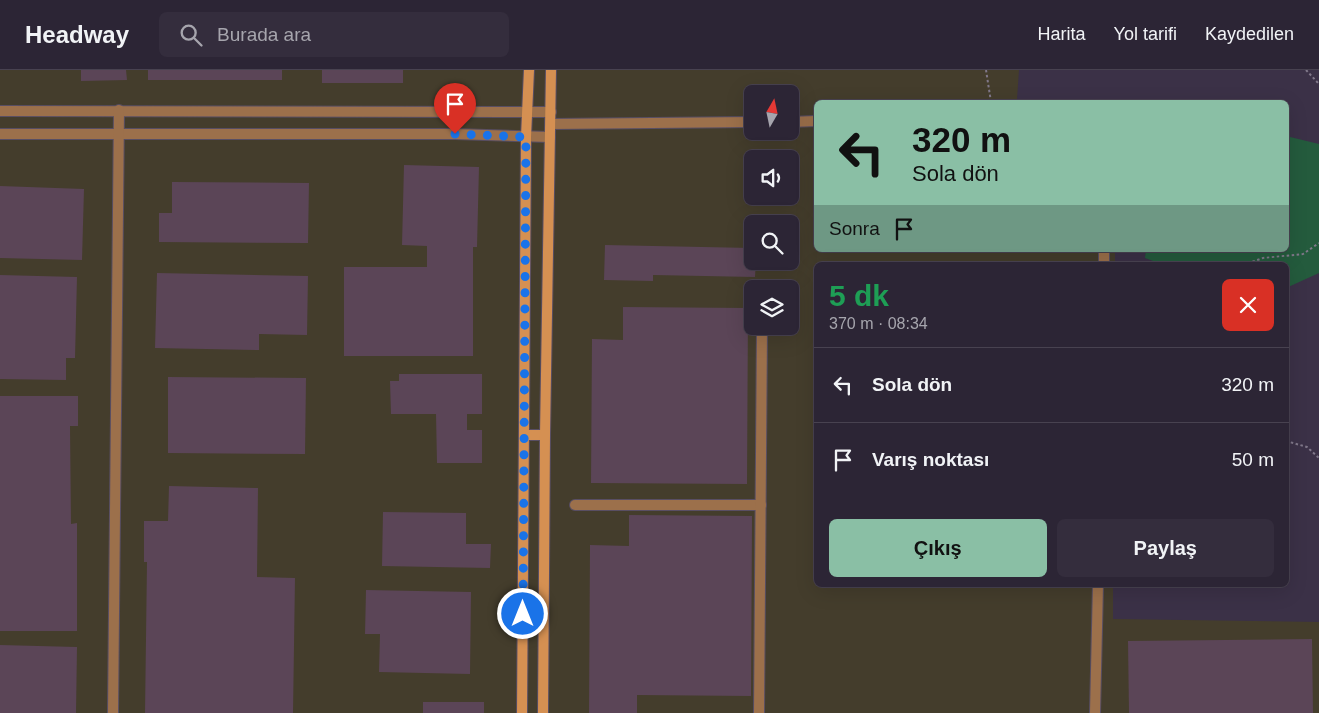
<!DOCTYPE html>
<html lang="tr">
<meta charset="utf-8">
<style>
:root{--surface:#2c2535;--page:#342d3d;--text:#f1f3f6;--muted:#a6a5ad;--line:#484250;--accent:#8abfa5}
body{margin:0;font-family:Helvetica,sans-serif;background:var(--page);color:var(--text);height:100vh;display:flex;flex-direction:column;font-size:19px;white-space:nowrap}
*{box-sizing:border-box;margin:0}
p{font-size:16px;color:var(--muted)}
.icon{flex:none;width:28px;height:28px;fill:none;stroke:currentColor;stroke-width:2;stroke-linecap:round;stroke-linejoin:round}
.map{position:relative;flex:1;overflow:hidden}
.side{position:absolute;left:814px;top:192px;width:475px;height:325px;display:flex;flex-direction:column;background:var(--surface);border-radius:8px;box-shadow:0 5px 20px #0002,0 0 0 1px var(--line)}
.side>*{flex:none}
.top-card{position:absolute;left:814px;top:30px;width:475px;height:152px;border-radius:8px;box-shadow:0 5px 20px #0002,0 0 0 1px var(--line);background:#8abfa5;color:#111;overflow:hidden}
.needle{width:32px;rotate:9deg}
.controls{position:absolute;left:744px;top:15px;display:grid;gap:10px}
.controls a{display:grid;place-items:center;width:55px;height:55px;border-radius:8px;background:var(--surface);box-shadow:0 5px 20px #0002,0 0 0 1px var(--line);font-size:25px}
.pin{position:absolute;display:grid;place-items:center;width:42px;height:42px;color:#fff;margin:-51px -21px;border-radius:50% 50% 50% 0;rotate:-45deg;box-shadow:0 0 5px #0007}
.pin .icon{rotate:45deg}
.me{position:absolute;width:55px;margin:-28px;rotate:0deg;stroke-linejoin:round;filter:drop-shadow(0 0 4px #0008)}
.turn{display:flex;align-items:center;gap:18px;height:105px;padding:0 15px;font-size:22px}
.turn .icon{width:65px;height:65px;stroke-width:2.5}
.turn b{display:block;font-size:35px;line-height:42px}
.then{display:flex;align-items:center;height:48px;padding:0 15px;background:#0003;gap:10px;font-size:19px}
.round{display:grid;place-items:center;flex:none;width:52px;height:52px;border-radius:8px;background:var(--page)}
.overview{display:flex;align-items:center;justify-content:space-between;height:85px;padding:0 15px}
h1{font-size:30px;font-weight:700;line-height:38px;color:#1e9e55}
.button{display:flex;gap:10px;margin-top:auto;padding:10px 15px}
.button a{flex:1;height:58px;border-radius:8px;background:var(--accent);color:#111;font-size:20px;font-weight:700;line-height:58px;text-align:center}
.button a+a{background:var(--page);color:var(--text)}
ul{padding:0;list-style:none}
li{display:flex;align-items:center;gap:15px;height:75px;padding:0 15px;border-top:1px solid var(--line)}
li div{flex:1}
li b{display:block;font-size:19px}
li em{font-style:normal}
header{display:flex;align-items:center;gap:30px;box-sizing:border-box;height:70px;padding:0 25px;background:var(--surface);border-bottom:1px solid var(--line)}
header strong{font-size:24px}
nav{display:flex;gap:28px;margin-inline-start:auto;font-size:18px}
.search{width:350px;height:45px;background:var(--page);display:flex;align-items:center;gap:12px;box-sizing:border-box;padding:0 18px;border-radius:8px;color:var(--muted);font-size:19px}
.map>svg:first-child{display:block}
.industrial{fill:#443d2c;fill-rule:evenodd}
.green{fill:#245b3d}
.building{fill:#5b4557}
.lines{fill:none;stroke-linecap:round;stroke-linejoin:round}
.street-casing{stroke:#584e63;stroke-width:12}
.secondary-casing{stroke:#584e63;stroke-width:12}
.path{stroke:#80788a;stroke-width:2;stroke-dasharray:2.5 2.5;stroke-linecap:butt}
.street{stroke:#9c704b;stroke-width:10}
.secondary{stroke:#d59052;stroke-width:10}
.route{stroke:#1a73e8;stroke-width:9;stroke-dasharray:0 16.2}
</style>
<header>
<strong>Headway</strong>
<div class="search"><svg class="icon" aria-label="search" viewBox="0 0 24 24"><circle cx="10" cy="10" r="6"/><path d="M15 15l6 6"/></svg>Burada ara</div>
<nav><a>Harita</a><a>Yol tarifi</a><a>Kaydedilen</a></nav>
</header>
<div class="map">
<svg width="1319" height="643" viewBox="0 0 1319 643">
<rect width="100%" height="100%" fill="#3b3147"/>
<path class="industrial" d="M0,0H1019L1017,29L1116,32H816V180H1115V195H816V515H1113V549L1319,552V643H0ZM752,24H790V61H752ZM752,89H790V126H752ZM752,154H790V191H752ZM752,219H790V256H752Z"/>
<polygon class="green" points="1286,66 1319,74 1319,203 1286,218 1286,195 1164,195 1145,188 1146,180 1286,180"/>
<g class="building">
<polygon points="81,0 126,0 127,10 81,11"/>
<rect x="148" y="0" width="134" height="10"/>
<rect x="322" y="0" width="81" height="13"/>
<polygon points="404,95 479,97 477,177 473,177 473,286 344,286 344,197 427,197 427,176 402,175"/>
<polygon points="172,112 309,113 308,173 159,172 159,143 172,143"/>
<polygon points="0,116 84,119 82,190 0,188"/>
<polygon points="605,175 752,178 752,191 756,191 755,207 653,205 653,211 604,210"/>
<polygon points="157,203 308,206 307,265 259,264 259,280 155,278"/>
<polygon points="0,205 77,207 75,288 66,288 66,310 0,309"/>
<polygon points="623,237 748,238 747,414 591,413 592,269 623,270"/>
<polygon points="399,304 482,304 482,344 467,344 467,360 482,360 482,393 437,393 436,344 391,344 390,311 399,311"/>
<polygon points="168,307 306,308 305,384 168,383"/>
<polygon points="0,326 78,326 78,356 70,356 71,454 77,453 77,561 0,561"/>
<polygon points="169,416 258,418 257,507 295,508 293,643 145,643 147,492 144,492 144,451 168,451"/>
<polygon points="383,442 466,443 466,474 491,474 490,498 382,496"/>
<polygon points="629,445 752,446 751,626 637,625 637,643 589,643 590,475 629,476"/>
<polygon points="366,520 471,522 470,604 379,602 380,564 365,564"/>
<polygon points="1312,569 1313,643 1129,643 1128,571"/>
<polygon points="0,575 77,577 76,643 0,643"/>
<rect x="423" y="632" width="61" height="11"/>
</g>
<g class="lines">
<g class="street-casing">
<g id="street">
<polyline points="0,41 551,42"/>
<polyline points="790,52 816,51"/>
<polyline points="551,54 752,52"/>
<polyline points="0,64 455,64 550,67"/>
<polyline points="1104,195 1104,180"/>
<polyline points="575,435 761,435"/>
<polyline points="113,643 119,40"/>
<polyline points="759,643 762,256"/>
<polyline points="1095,643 1098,515"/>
</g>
</g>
<g class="secondary-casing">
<g id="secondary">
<polyline points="524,365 545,365"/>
<polyline points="522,643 526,67 529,0"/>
<polyline points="543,643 545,365 551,0"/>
</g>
</g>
<g class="path">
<polyline points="986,0 991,32"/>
<polyline points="1306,0 1319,14"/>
<polyline points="1243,195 1263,188 1303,184 1319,173"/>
<polyline points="1286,371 1307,377 1319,388"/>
</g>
<use href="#street" class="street"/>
<use href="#secondary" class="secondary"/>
</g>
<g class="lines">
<polyline class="route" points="455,64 526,67 523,544"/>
</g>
</svg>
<div class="controls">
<a><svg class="needle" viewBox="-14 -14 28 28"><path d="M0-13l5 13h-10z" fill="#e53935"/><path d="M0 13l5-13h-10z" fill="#a6a5ad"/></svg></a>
<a><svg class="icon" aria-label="sound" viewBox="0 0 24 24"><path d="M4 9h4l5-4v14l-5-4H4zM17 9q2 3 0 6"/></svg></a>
<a><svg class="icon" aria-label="search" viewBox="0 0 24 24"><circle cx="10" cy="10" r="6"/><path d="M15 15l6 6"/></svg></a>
<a><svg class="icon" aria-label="layers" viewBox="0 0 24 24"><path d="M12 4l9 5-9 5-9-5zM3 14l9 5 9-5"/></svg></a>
</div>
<div class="pin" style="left:455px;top:64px;background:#d93025"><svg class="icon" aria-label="arrive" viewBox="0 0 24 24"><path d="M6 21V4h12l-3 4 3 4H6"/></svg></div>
<svg class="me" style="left:523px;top:544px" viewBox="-20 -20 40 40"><circle r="17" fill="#1a73e8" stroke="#fff" stroke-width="3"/><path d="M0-11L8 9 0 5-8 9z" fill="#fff"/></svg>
<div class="top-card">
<div class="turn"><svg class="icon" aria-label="left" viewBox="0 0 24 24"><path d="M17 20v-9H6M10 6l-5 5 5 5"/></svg><div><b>320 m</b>Sola dön</div></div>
<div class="then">Sonra<svg class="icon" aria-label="arrive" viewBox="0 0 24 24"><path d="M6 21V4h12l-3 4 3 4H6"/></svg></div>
</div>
<section class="side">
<div class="overview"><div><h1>5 dk</h1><p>370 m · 08:34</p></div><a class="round" style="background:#d93025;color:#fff"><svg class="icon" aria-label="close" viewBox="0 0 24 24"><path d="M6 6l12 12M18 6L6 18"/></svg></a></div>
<ul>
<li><svg class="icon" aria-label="left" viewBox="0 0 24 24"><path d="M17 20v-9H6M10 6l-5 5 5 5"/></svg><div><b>Sola dön</b></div><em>320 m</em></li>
<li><svg class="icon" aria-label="arrive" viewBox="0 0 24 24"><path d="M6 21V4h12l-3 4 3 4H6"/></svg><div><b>Varış noktası</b></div><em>50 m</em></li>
</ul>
<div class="button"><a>Çıkış</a><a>Paylaş</a></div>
</section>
</div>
